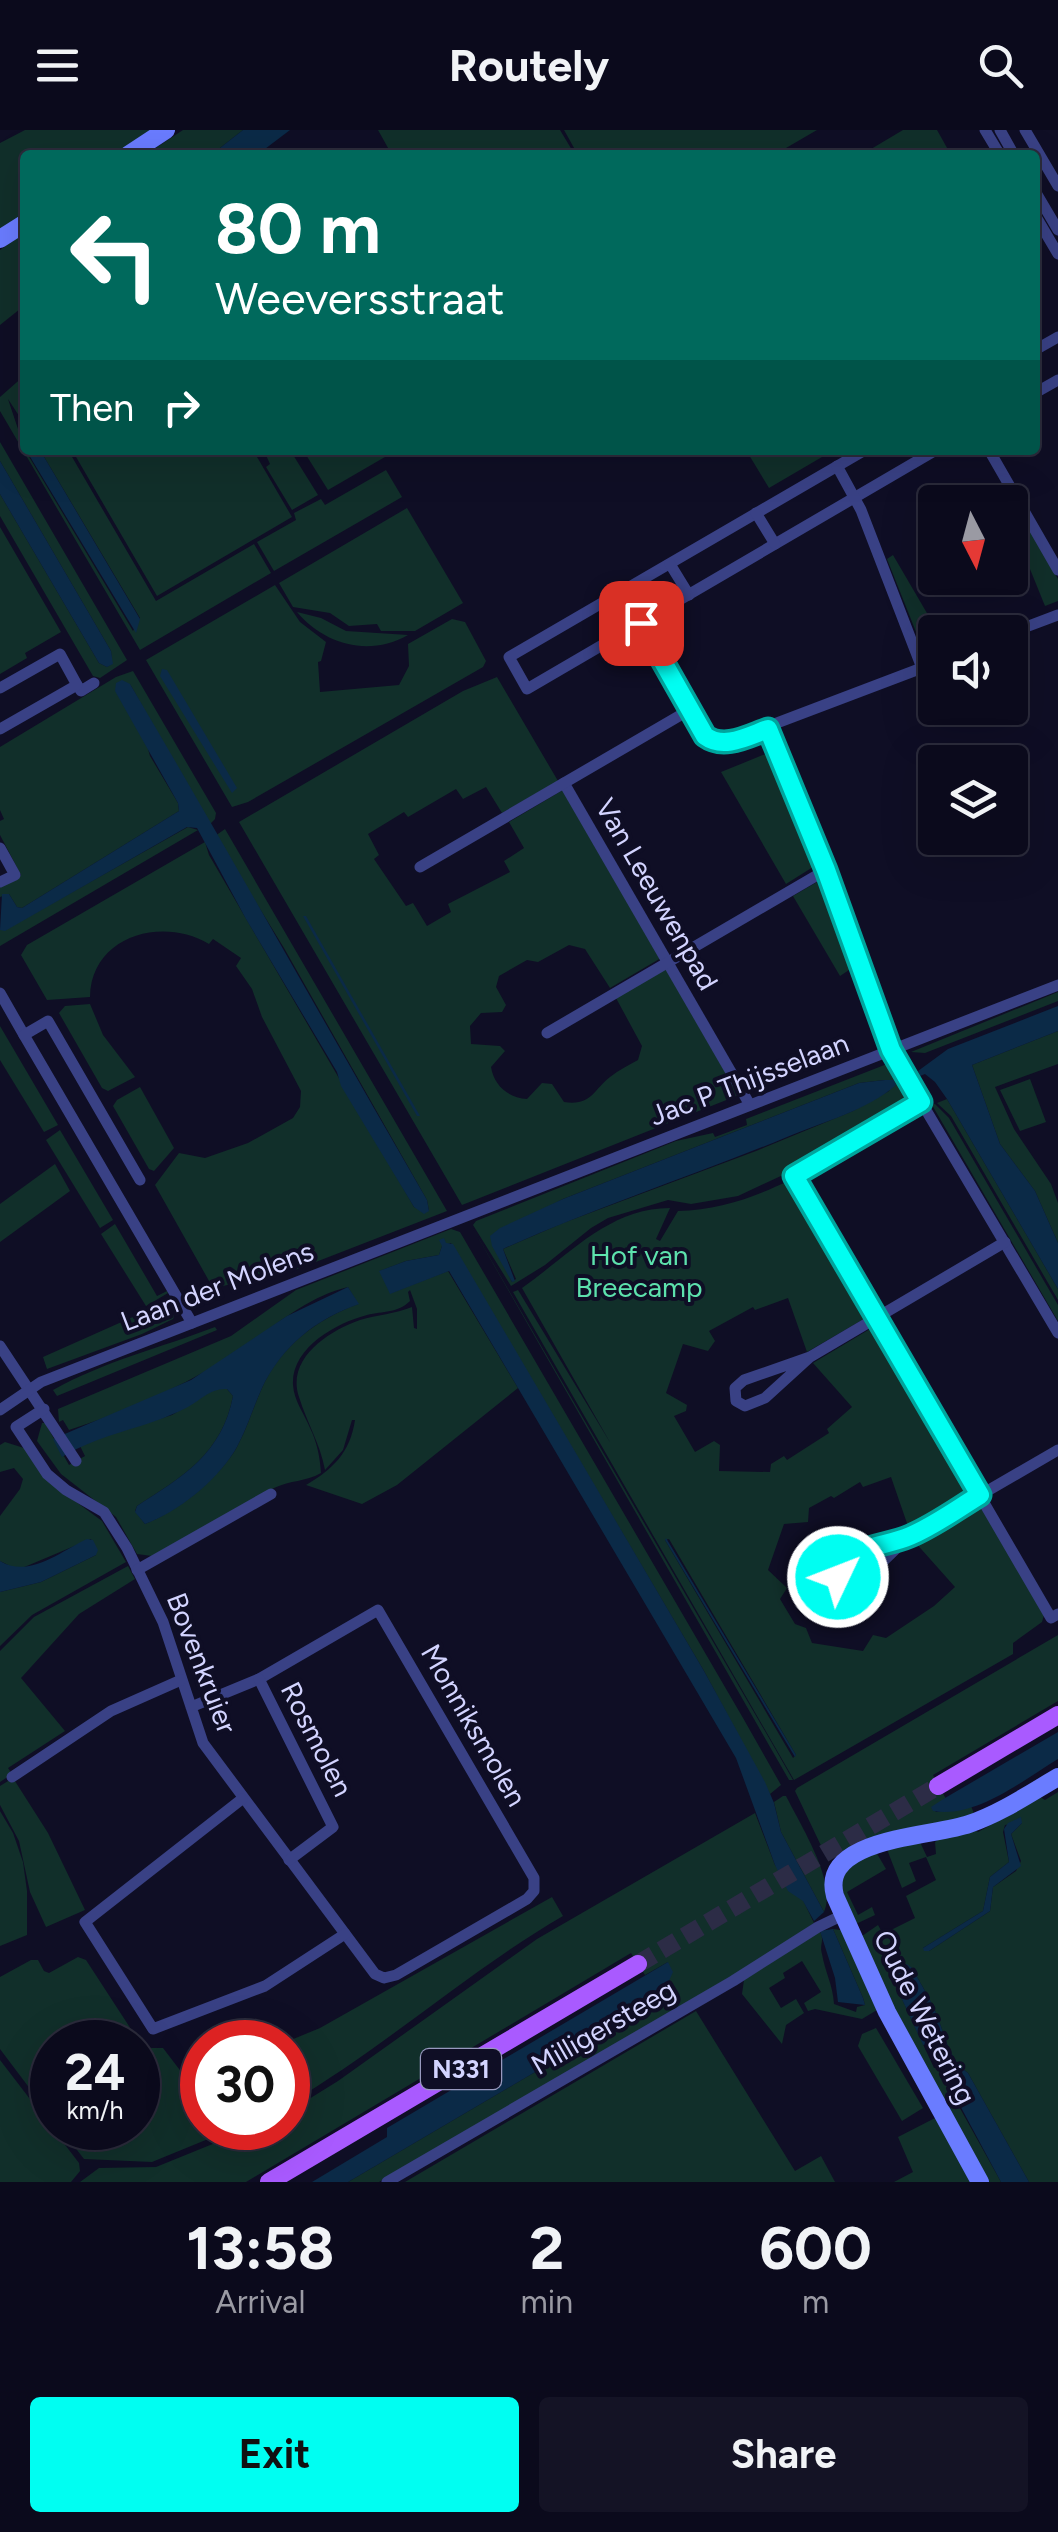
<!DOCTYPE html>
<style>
:root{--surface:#0b0a1c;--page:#141325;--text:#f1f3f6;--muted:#9a9aa3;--line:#2b2b3b;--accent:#00fef2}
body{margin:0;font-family:Figtree,sans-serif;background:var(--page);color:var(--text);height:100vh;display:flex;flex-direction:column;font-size:38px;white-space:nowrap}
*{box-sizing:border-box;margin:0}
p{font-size:32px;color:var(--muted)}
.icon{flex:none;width:55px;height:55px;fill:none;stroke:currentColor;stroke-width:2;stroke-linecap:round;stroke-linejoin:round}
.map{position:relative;height:2052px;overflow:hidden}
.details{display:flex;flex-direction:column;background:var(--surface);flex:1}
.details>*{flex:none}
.top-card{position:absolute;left:20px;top:20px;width:1020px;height:305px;border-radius:10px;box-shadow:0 10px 40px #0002,0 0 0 2px var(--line);background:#00695c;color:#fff;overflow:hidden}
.needle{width:65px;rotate:174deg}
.controls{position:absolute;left:918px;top:355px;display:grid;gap:20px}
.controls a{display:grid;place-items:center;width:110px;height:110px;border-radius:10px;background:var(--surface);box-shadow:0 10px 40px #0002,0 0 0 2px var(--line);font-size:50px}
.speed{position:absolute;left:30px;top:1890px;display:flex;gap:20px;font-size:50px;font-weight:700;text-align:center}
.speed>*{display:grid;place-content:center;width:130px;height:130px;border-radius:50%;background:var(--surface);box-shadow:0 10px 40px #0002,0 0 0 2px var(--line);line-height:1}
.speed small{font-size:25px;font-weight:400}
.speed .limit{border:15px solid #d22;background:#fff;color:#111}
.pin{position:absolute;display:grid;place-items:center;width:85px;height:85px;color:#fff;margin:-42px;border-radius:20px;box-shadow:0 5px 15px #0006}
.me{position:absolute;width:110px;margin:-55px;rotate:47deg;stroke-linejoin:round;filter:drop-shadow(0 0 8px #0008)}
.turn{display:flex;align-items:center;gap:35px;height:210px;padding:0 30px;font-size:45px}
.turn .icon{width:130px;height:130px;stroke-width:2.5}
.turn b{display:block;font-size:70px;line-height:85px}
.then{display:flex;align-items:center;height:95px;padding:0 30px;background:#0003;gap:20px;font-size:38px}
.eta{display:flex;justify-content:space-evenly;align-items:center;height:170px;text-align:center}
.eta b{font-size:60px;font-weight:700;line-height:70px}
.primary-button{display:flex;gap:20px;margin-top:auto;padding:20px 30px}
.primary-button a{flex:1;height:115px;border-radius:10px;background:var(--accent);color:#111;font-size:40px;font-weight:700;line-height:115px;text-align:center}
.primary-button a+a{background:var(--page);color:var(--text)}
header{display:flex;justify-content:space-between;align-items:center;height:130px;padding:0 30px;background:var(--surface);font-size:45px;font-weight:700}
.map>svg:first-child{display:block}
.green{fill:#112f2a;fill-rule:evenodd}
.water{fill:#0b2a47}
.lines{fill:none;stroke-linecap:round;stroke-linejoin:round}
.primary-tunnel{stroke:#2c2c46;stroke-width:18;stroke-dasharray:18 9;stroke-linecap:butt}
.street{stroke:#394185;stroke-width:11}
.secondary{stroke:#6a7cff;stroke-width:18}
.primary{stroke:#a95aff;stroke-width:18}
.route-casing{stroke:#00a59d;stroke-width:25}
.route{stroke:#00fef2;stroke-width:18}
.labels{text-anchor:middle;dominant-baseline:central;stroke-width:8;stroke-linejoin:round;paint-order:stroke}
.shield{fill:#0f0e25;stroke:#9899be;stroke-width:2.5}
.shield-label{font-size:25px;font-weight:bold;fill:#d3d4ff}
.street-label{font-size:28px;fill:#d3d4ff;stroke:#0f0e25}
.park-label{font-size:28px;fill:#5de1ad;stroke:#0f0e25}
</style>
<header><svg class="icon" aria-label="menu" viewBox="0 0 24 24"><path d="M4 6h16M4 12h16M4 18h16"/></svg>Routely<svg class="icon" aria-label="search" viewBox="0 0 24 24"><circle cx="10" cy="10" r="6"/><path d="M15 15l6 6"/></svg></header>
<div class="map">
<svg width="1058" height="2052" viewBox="0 0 1058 2052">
<rect width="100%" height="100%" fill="#0f0e25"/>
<g class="green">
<polygon points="25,0 153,0 115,25 25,25 25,83 0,100 0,13"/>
<polygon points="183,0 243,0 211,25 145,25"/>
<polygon points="378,0 560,0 575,25 392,25"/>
<polygon points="564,0 817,0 774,25 578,25"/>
<polygon points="903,0 937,0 951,25 861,25"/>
<polygon points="25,103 25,175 0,195 0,120"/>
<polygon points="25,245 25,295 8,269 25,320 133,501 140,488 40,320 68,320 156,471 254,414 271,443 140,520 0,281 0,267"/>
<polygon points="0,312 127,530 100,548 93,546 0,386 0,364 99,533 107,537 112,534 111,521 0,331"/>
<polygon points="72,320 253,320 292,387 157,466"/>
<polygon points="257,320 290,320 318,365 292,380 266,337 270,334 265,323 260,325"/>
<polygon points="303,320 397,320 328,360"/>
<polygon points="746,320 834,320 769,358"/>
<polygon points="386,340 402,367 274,441 257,412 296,390 294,383 321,369 325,375"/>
<polygon points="407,378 463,473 415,501 381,501 377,494 349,496 330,483 293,477 279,453"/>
<polygon points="0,397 61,502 25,523 27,528 0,544"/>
<polygon points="1030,401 1058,449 1058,471 1045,476 1019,412 1025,410 1023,404"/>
<polygon points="893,425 938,502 935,502 935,519 929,521 928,517 922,517 887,429"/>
<polygon points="275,455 300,492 326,512 321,531 318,532 320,562 399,555 409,536 408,514 452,489 465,492 486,531 483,537 248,672 232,677 146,530"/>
<path d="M297,482L321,488L346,501L408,505C369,527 325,515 297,482Z"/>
<polygon points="133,541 216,683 215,689 209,695 130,554 150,626 178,673 179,681 22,778 17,777 9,764 0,767 0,757 21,745 0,705 0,691 4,689 0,680 0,617 116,547"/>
<path d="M497,547L558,651L502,683L486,657L463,669L456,659L408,687L404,682L368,704L379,725L374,729L406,776L413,773L427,796L451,782L448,774L510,742L504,731L524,718L509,692L563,660L661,828L610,858L585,819L569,815L538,832L527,830L499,846L496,857L506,875L502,882L481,883L470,896L471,914L500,916L505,921L491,937C494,956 509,968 527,969L542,953L552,954L564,972C592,976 593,960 610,947C619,940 629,935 638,930L642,916L616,868L667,838L739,965L462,1075L239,692L463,561Z"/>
<polygon points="768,623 813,737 786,754 721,642"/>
<polygon points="188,697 198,700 0,816 0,800 5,800"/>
<path d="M225,699L447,1081L290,1142L213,1158L155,1055L179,1023L205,1028L248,1013L293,988L300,977L301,961L262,887L252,859L236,836L241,828L213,809L209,814C162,786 91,806 90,867L47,870L21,825L27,815L205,712L209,725L414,1077L429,1081L427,1070L284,818L215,706Z"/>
<polygon points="817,752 852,838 840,846 793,766"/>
<polygon points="1058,862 1058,871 925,923 911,922"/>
<polygon points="90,874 103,905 135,947 108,961 102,958 59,883 65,876"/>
<polygon points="0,896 58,995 44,1002 0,930"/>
<polygon points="1058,901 1058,934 995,957 1014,999 1051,1054 1058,1073 1058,1113 1035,1061 1000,1014 972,935"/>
<path d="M887,934L908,965L906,972L783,1045L738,1066L691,1074L668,1070L608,1088L591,1098L545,1135L511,1156L473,1095L476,1091L676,1011L713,1003L715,1007L747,995L746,989ZM885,950H893L889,961L853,981L756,1021L563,1093L503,1119L516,1149L512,1152L491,1106L563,1069L859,953Z"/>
<polygon points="1030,949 1046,992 1020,1001 1000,960"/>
<polygon points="140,957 174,1018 154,1041 149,1039 113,976 117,970"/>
<polygon points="947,969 1058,1159 1058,1170 951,986 937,973"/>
<polygon points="935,974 949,988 1058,1175 1058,1191 932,975"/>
<polygon points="60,1000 113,1090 100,1098 46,1010"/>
<polygon points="55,1034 70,1061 0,1112 0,1074"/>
<path d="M790,1050L869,1186L807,1222L788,1168L755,1180L753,1177L709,1201L715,1211L708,1221L683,1214L666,1263L687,1275L686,1281L674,1286L695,1322L714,1311L720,1315L719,1341L770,1342L771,1334L784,1326L787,1330L829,1303L827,1299L852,1277L813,1233L875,1196L973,1363L909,1399L891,1347L863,1357L860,1352L834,1368L831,1366L809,1378L808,1392L784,1394L768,1440L787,1458L780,1469L795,1494L806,1498L812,1513L863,1521L873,1505L886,1508L934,1476L955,1457L914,1411L979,1373L1044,1485L1042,1492L1013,1513V1524L794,1650L513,1162L518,1160L611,1314L522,1158C568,1126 609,1078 670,1078L656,1109L660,1111L678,1081C719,1080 753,1068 790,1050ZM669,1409L796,1625L793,1628L665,1410Z"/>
<polygon points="115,1094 157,1166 167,1161 168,1163 146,1176 101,1104"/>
<polygon points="472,1097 769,1608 793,1650 789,1650"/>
<path d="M451,1099L460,1102L743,1588L781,1655L770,1664L704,1541L451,1113L442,1116L439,1125L406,1131L380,1141L391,1163L448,1141L518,1258L397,1355L362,1374L306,1355C333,1339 350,1323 355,1290H352L343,1320L325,1340C320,1313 307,1293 299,1267C286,1229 328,1201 360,1190C377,1185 395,1184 412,1177L414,1198L417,1199V1179L410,1160L408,1162L410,1171C398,1183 383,1181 367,1185C336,1193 291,1218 293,1255C294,1271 304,1283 310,1298C317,1312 320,1327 321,1343C305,1352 291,1350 274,1358L152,1426L137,1424L116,1387L61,1344L37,1311L42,1293H45L69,1335L85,1326L80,1316L89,1311L172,1285L215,1259H227L233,1266C222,1324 182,1347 137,1376L135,1381L145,1394C179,1380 213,1353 234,1322C246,1302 252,1280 262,1258C281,1216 316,1190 358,1174L348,1157C301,1168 263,1207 223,1231C175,1260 122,1283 69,1300L63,1290L59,1292L58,1279L231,1206L296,1160Z"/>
<polygon points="170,1167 177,1179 173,1189 142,1204 47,1239 43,1227 144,1182"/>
<path d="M215,1197L217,1200L57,1266L53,1260C105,1231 160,1218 215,1197Z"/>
<polygon points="5,1312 24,1318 60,1360 102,1391 126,1432 32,1485 0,1516 0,1462 41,1452 96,1425 91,1409 22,1438 14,1438 0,1431 0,1386 20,1359 23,1349 14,1338 0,1342 0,1315"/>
<polygon points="128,1436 135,1449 79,1484 21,1548 65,1601 8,1638 12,1644 0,1652 0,1521 34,1487"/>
<polygon points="1058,1505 1058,1571 933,1645 946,1669 932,1677 936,1682 971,1676 975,1686 863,1711 838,1725 825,1724 795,1661 797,1658"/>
<polygon points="13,1648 48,1703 85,1780 46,1797 30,1762 19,1711 0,1675 0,1656"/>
<path d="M1058,1662V2052H1029L968,1943C950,1931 945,1907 938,1888C932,1871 921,1855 912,1838L901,1835L890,1843L934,1938L937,1937L1001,2052H988L916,1928L862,1806L878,1795L883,1804L915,1788L906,1766L936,1750L926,1727L909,1733L916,1751L902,1758L888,1722L889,1718L920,1712L927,1727L936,1724L935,1712L939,1709L975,1700L978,1702L1040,1667L1045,1670ZM1022,1693L1011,1704L1021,1731L1016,1741L993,1757L990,1781L929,1821L923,1818L983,1781L990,1747L1009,1732L1003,1702L1005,1695Z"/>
<path d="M783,1666H786C800,1694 838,1754 824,1782L781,1702L774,1672Z"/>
<polygon points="0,1681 13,1703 23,1732 27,1761 27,1805 0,1816"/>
<polygon points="755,1683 775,1735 803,1770 814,1793 754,1833 379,2052 348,2052 661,1868 668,1832 645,1845 631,1823 246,2052 80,2052 99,2038 156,2037 252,1998 288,1998 288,1982 338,1951 537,1809"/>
<polygon points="876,1722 886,1739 847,1762 858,1785 872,1777 875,1785 858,1793 854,1792 840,1763 844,1739"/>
<path d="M552,1767L563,1786C467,1842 384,1918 288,1974L286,1912L320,1898Z"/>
<path d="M833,1799L841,1800L877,1880L862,1889L815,1879L808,1881L804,1873L821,1862L802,1831L783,1843L785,1848L769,1858L781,1878L796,1869L804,1883L786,1895L782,1914L742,1864L744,1850L820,1801C825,1812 819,1813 822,1824C825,1842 833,1855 834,1874L856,1882L857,1877L865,1875L863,1868Z"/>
<polygon points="78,1827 86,1830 140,1913 150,1918 163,1918 189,1952 202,1947 202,1998 235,1998 152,2032 84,2029 60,1998 138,1998 138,1912 52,1912 52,1988 0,1919 0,1847 31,1830 38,1830 44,1841 49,1843"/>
<polygon points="696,1881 795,2041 821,2026 835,2052 405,2052"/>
<polygon points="876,1898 923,1978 902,1991 858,1916 862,1904"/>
<polygon points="0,1930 79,2033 80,2041 71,2052 0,2052"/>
<polygon points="937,1987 971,2052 894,2052 913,2042 898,2007"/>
</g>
<g class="water">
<polygon points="243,0 290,0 257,25 211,25"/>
<polygon points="26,320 40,320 140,489 136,503"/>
<polygon points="0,331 111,521 113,534 107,537 99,533 0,364"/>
<polygon points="162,539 167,540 237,658 232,663 160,546"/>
<path d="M122,550L130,554C231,725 327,898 427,1070L429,1081L424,1084L414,1077L341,956L337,942L246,789L197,698L187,697L5,801L0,800L2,764H9L17,777L22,778L179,681L178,673L115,561L116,553Z"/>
<polygon points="303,786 306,786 420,986 417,986"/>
<polygon points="1058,876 1058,901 972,935 1000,1014 1035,1061 1058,1113 1058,1159 947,969 935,952 925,944 920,946 918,941 948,919"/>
<path d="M885,950H894L896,955C868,980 823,992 787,1007C693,1046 596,1077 503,1119L515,1151L512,1152L492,1116L490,1106L500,1098L563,1069L859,953Z"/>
<polygon points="444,1108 446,1113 453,1114 704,1541 765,1652 774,1673 781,1702 824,1782 814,1791 803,1771 788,1761 775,1735 736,1628 449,1141 390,1164 379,1141 406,1131 439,1125 442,1116 439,1110"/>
<path d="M348,1157L359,1174C316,1189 282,1216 262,1258C252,1280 246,1302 234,1322C214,1353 179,1381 145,1394L135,1382L137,1376C182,1347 222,1324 233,1266L227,1259C210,1258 200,1271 186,1278C145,1299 104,1302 62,1327L53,1309L191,1250L287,1186Z"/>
<polygon points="666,1408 796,1625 795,1627 665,1410"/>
<path d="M87,1409L93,1410L98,1420L96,1425L41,1452L0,1462V1431C29,1449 61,1421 87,1409Z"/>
<path d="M1058,1602V1629C1023,1650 976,1689 933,1681L931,1677L945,1668Z"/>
<polygon points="1021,1687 1022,1693 1011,1704 1021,1736 993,1757 990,1781 929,1821 924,1821 923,1818 983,1781 990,1747 1009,1732 1004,1699 1008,1693"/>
<polygon points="833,1799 863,1868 865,1875 838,1872 835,1848 820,1801"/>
<polygon points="668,1832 673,1842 661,1868 348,2052 312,2052 387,2007 387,1998"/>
<path d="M907,1834L912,1838C921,1855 932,1871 938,1888C945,1907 950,1931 968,1943L1029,2052H1001L927,1914L923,1915L890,1843Z"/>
</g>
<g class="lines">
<polyline class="primary-tunnel" points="638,1834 938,1656"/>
<g class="street">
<polyline points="985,0 1000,25"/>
<polyline points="1000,0 1014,25"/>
<polyline points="1025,0 1058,56"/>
<polyline points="1035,61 1058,100"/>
<polyline points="1035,85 1058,124"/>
<polyline points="1035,220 1058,207"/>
<polyline points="1035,263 1058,250"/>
<polyline points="865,320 509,527 527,559 936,320"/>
<polyline points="989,320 1058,440"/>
<polyline points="837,336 861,380 922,538"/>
<polyline points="756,383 775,414"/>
<polyline points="670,434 689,465"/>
<polyline points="641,493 705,606 715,613 724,613 935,533"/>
<polyline points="1010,503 1058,485"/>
<polyline points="77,555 81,561 94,553"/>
<polyline points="0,558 60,524 77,555 0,599"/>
<polyline points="768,599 826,740 891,921 1058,1203"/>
<polyline points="564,653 750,975"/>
<polyline points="0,718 15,745 0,752"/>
<polyline points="420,737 691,579"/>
<polyline points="0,863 24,905"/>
<polyline points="547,903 826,740"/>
<polyline points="921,972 794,1046 1051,1488 1058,1484"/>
<polyline points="140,1050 48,891 24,905 192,1193"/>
<polyline points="0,1216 76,1331"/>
<polyline points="810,1227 744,1250 735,1258 736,1271 745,1276 765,1268 810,1227 1005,1112"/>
<polyline points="44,1279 16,1297 47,1344 66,1360 104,1382 127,1418 163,1492 203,1613 375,1844 384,1848 396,1845 527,1769 534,1761 534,1748 378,1480 259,1549 191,1577"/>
<polyline points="0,1280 41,1252 1058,855"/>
<polyline points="908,1407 863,1419 840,1434 838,1447 850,1453 874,1440 908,1407 1058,1320"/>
<polyline points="137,1440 271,1364"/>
<polyline points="259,1549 333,1697 289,1730"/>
<polyline points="12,1647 111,1581 181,1550"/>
<polyline points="242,1669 85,1792 153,1899 265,1856 345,1804"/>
<polyline points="387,2052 733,1851 818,1797 843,1785"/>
</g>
<g class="secondary">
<polyline points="128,25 166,0"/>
<polyline points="0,109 25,93"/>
<path d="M980,2052L887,1882L835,1766C819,1707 933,1707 969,1694C1001,1683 1029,1664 1058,1647"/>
</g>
<g class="primary">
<polyline points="938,1656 1058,1585"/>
<polyline points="269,2052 638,1834"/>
</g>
</g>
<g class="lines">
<g class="route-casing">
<path id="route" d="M641,493L705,606C724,620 748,606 768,599L826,740L891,920L921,972L794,1046L980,1365C957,1379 934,1396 910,1406C885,1417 857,1414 838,1438V1447"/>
</g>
<use href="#route" class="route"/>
</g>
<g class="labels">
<rect class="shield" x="421" y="1919" width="80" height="40" rx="8"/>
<g class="shield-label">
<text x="461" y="1939">N331</text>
</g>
<g class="street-label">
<text transform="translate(657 764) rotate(60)">Van Leeuwenpad</text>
<text transform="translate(749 949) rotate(-21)">Jac P Thijsselaan</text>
<text transform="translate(217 1156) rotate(-21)">Laan der Molens</text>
<text transform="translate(202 1533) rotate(69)">Bovenkruier</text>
<text transform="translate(474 1595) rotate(60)">Monniksmolen</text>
<text transform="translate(317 1609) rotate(63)">Rosmolen</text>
<text transform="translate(925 1887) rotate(63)">Oude Wetering</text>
<text transform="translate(603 1897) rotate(-30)">Milligersteeg</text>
</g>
<g class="park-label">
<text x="639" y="1125">Hof van<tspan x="639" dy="32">Breecamp</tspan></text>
</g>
</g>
</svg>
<div class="controls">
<a><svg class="needle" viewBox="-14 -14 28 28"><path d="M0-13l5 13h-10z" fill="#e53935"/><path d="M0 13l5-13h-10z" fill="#9a9aa3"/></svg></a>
<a><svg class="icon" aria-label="sound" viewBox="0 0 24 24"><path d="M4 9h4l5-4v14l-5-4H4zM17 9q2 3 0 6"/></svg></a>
<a><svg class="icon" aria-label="layers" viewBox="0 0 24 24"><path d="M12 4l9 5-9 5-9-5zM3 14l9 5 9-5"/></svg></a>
</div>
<div class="speed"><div>24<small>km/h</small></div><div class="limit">30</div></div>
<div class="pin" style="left:641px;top:493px;background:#d93025"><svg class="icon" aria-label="arrive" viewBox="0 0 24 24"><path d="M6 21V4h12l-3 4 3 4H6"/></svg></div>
<svg class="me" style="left:838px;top:1447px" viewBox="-20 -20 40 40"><circle r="17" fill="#00fef2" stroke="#fff" stroke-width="3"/><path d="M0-11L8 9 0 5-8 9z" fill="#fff"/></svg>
<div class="top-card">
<div class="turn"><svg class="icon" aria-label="left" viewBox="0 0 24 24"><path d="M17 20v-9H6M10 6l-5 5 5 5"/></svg><div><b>80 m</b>Weeversstraat</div></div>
<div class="then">Then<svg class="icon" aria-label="right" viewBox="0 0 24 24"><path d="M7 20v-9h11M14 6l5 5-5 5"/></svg></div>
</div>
</div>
<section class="details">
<div class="eta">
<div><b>13:58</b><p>Arrival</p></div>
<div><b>2</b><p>min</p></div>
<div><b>600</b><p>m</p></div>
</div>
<div class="primary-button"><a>Exit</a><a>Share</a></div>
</section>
